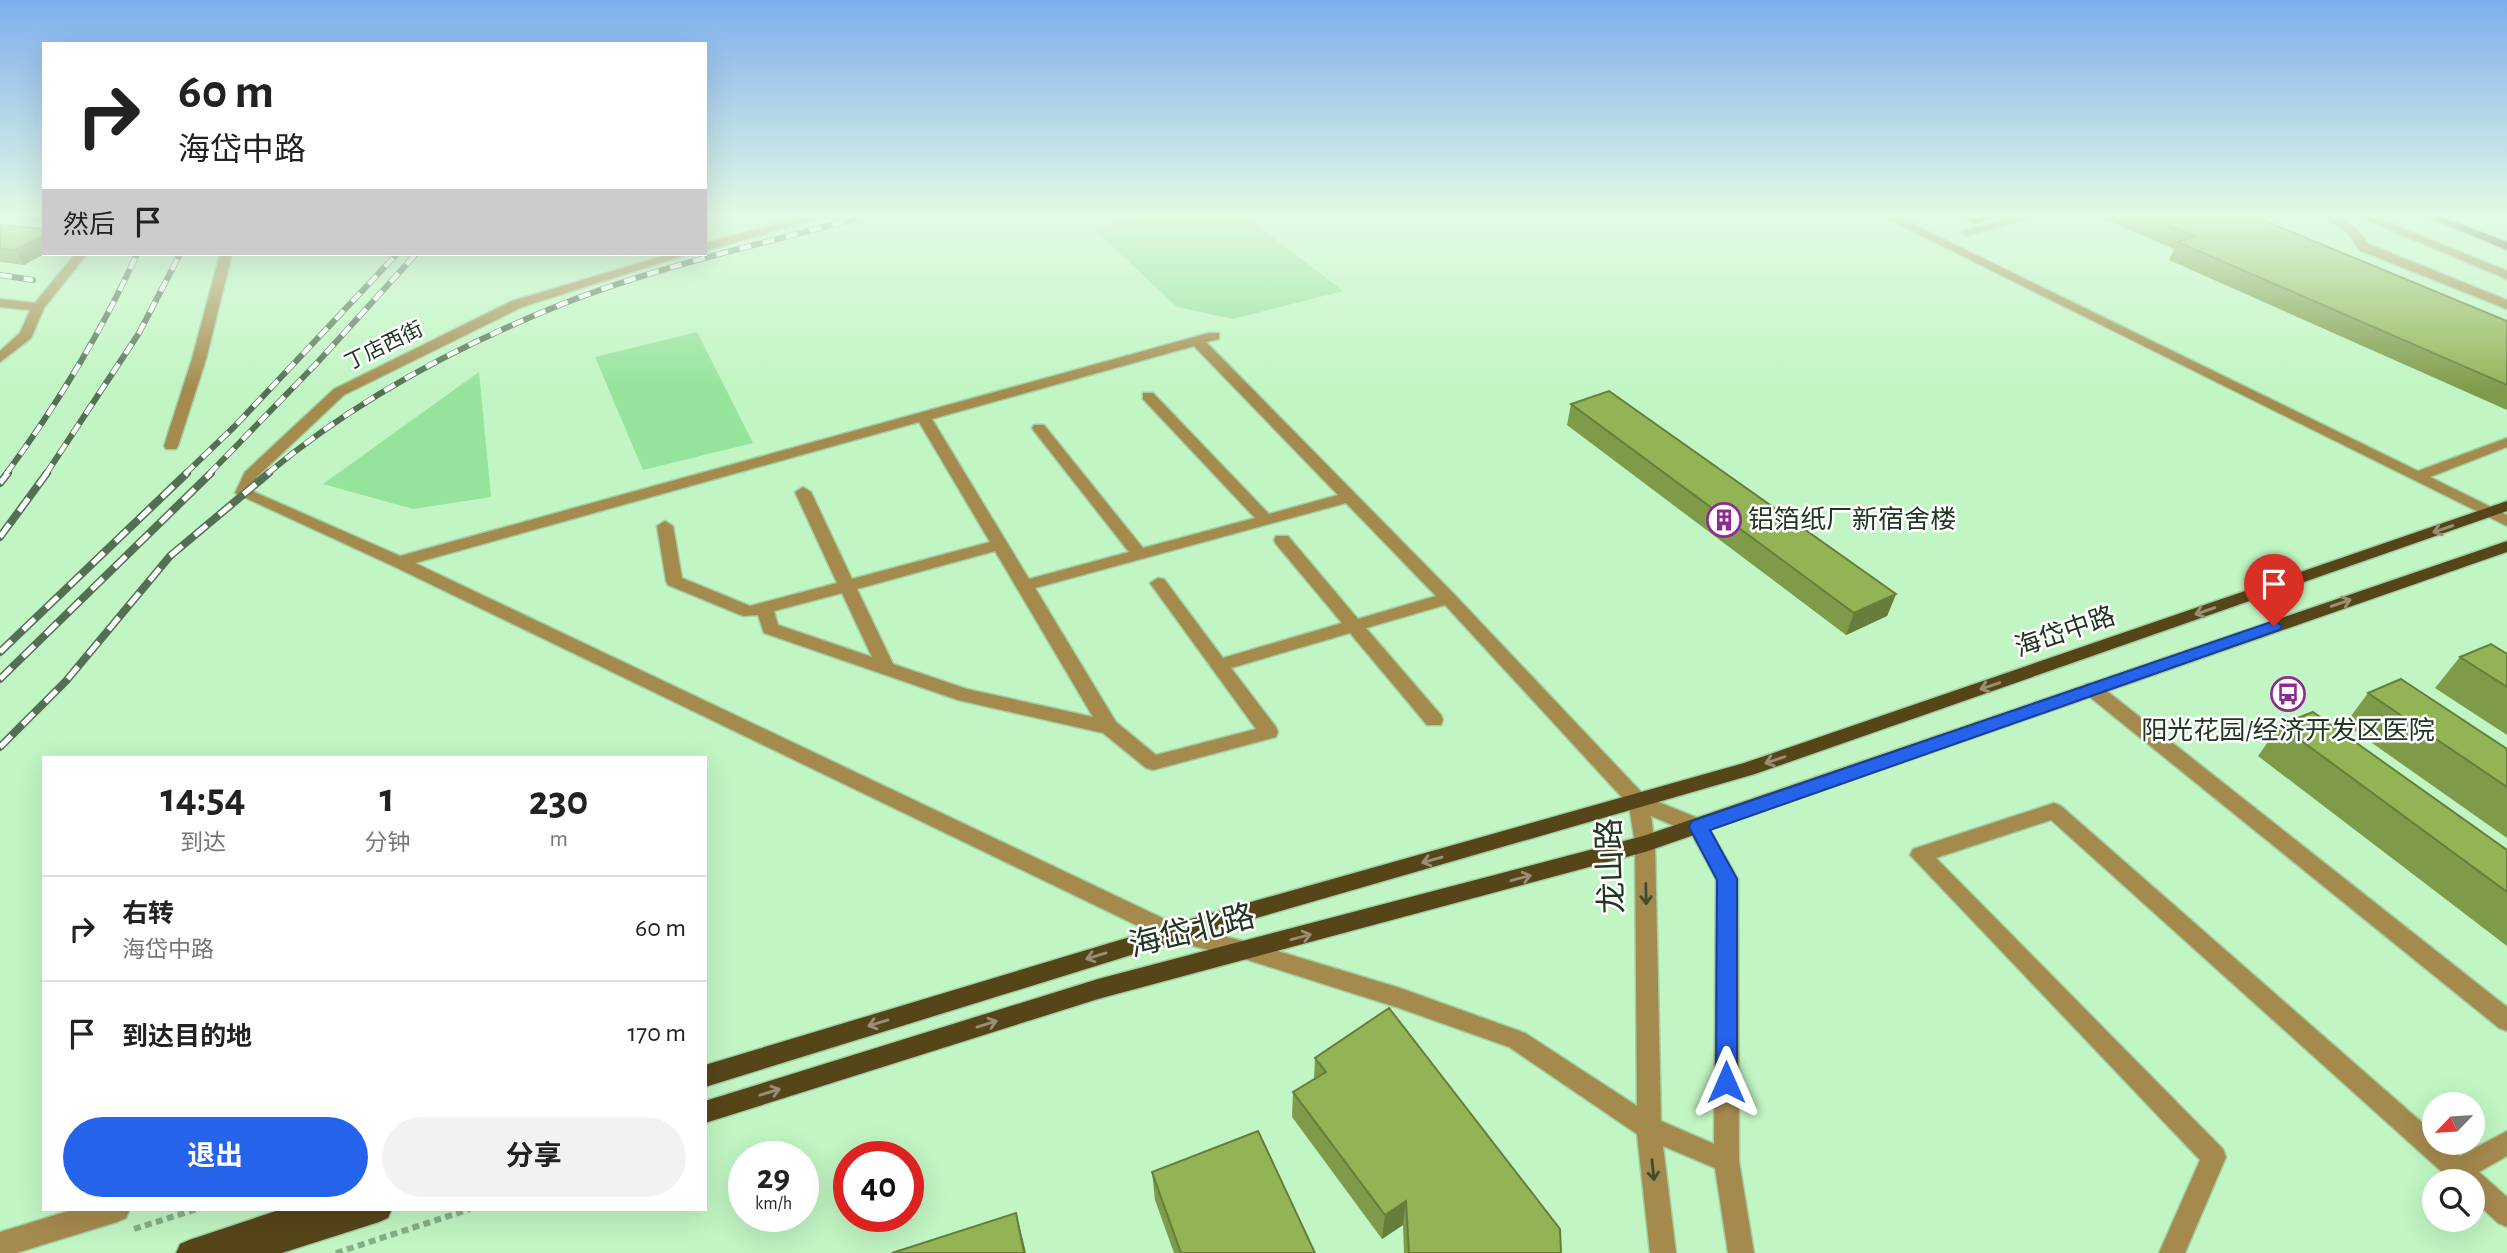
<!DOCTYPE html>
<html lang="zh">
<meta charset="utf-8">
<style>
:root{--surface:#fff;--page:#f2f2f2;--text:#222;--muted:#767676;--line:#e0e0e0;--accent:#2563eb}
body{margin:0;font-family:"Alegreya Sans","Noto Sans SC",sans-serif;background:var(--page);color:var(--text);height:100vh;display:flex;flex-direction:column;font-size:26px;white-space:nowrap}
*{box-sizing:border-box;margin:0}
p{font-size:23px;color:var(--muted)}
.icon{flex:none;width:38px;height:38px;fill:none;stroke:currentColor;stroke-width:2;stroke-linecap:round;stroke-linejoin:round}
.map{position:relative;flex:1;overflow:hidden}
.sheet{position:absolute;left:42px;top:756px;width:665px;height:455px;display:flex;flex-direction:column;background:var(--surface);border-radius:0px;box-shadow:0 7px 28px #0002}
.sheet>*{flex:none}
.guide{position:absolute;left:42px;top:42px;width:665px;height:214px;border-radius:0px;box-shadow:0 7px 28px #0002;background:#fff;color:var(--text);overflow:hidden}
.needle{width:46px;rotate:245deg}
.controls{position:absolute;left:2422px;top:1092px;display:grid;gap:14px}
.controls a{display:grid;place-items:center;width:63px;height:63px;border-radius:50%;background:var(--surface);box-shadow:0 7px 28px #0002;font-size:35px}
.speed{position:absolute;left:728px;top:1141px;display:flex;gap:14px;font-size:35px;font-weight:700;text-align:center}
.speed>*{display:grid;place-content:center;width:91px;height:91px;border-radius:50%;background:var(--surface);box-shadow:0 7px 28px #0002;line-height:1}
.speed small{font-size:18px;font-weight:400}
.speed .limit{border:10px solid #d22;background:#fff;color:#111}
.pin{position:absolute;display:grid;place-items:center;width:60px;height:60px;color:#fff;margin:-72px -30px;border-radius:50% 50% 50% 0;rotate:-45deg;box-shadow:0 0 7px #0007}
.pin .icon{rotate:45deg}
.me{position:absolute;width:77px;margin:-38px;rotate:0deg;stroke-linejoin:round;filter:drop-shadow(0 0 5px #0008)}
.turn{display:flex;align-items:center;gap:24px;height:147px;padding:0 21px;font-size:32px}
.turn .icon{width:91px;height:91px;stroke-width:2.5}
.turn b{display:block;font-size:49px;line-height:60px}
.then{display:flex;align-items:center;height:66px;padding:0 21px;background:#0003;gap:14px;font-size:26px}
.eta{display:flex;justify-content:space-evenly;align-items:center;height:119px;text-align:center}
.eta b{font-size:42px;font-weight:700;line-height:49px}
.primary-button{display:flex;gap:14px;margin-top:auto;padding:14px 21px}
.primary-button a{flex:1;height:80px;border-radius:42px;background:var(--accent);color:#fff;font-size:28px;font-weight:700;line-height:80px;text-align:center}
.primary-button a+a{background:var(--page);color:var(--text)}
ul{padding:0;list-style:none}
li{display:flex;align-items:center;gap:21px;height:105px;padding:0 21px;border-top:2px solid var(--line)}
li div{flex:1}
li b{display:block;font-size:26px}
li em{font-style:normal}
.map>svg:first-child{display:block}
.green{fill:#96e39b}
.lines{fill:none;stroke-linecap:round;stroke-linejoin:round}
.minor-casing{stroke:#a1cfa3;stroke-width:3}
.major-casing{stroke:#a1cfa3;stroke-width:3}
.path{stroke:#86ae88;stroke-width:6;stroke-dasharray:7 4.5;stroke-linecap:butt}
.minor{fill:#a58a4e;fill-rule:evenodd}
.major{fill:#57451a;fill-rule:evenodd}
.rail-far1-casing{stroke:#537054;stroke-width:6}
.rail-casing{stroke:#537054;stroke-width:8}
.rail-far1{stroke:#fff;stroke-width:4.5;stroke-dasharray:12;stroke-linecap:butt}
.rail{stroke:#fff;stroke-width:5;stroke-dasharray:16;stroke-linecap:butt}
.wall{fill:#7e9b49}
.shaded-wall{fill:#667e3c}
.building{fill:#92b455;stroke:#667e3c;stroke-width:2}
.oneway{stroke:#9a8f76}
.oneway2{stroke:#434b2e}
.route{fill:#2563eb;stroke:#184099;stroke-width:2}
.labels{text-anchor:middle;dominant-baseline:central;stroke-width:5;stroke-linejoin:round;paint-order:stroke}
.far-street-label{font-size:21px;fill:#223623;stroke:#fff}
.poi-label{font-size:26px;fill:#223623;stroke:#fff;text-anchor:start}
.street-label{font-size:26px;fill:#223623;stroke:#fff}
.near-street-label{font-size:32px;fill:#223623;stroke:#fff}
</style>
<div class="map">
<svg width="2507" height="1253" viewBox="0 0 2507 1253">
<rect width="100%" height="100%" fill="#c1f5c3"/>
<g class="green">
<polygon points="1151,216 1245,216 1343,291 1233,319 1177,307 1093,228"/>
<polygon points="697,332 753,443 643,470 595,357"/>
<polygon points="479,372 491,497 413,509 323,484"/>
</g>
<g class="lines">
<g class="minor-casing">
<g id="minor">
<polygon points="20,216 44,216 44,222"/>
<polygon points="808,216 826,216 705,251 705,243"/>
<polygon points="1882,216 1896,216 2418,471 2507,438 2507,447 2430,477 2507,515 2507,526"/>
<polygon points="2019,216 2037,216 1966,236 1960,232"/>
<path d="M2322,216C2343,214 2357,228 2368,244L2507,300V309L2359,250L2348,233Z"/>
<polygon points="2357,216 2372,216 2507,271 2507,279"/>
<polygon points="75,254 87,254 44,308 31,338 0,362 0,351 20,333 30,310 0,307 0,299 35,303"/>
<polygon points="220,254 232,254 206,359 178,446 176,449 166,449 164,446 192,359"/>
<path d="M670,254H688L522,307L344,395L257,477L252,491L400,556L1209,333H1219V339L1206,342L1454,594L1646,797L1705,821L1738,879L1739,1161L1754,1253H1728L1715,1168L1663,1146L1676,1253H1650L1637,1134L1509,1047L1399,1008L1248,960L1165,939L393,566L235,493L245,472L334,389L512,301ZM1194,346L1338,495L1269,514L1153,393H1143V399L1255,518L1143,548L1044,425H1034L1032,428L1034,431L1129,552L1029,579L932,419ZM919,422L990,542L852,579L811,492L803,487L795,492L837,583L750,606L682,578L673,526L665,521L657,526L666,581L668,585L743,616L758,615L764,633L958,700L1103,733L1146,768L1153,770L1276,737L1278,732L1276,727L1231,668L1350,633L1427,725H1441L1443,720L1441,715L1366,628L1445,605L1629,805L1635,844L1637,1106L1525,1033L1400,988L1248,942L1177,925L415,563ZM1346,503L1436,596L1358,619L1288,536H1276L1274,540L1276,544L1342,623L1223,658L1164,579L1158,578L1150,583L1256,729L1156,755L1116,722L1035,588ZM995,551L1093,717L967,689L893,664L857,589ZM842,593L872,657L778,625L774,611ZM1651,816L1691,833L1716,879L1714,1144L1661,1121L1655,844Z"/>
<polygon points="2092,683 2098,684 2507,1007 2507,1031 2499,1028 2086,694 2083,689 2086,684"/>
<polygon points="2054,803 2061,806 2434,1133 2434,1143 2445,1143 2460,1156 2507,1131 2507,1156 2479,1172 2507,1197 2507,1227 2498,1223 2473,1200 2473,1181 2452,1181 2051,820 1936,858 2223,1149 2226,1157 2185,1253 2159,1253 2200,1160 1910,855 1913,849"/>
<polygon points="75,1209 130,1209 126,1218 117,1222 16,1253 0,1253 0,1232"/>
</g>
</g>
<g class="major-casing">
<g id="major">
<polygon points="2425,216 2440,216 2507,242 2507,250"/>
<polygon points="2507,501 2507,511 1755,774 1173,942 705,1087 705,1065 1173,924 1744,763"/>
<polygon points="2507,541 2507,552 1645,852 1098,999 705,1123 705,1101 1098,979 1643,836"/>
<polygon points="282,1209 392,1209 388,1218 379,1222 282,1253 176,1253 180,1244 189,1240"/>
</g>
</g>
<g class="path">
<polyline points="134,1229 197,1209"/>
<polyline points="336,1253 470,1209"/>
</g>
<use href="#minor" class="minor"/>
<use href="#major" class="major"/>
<g class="rail-far1-casing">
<g id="rail-far1">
<polyline points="0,275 33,280"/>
<path d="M6,474C57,405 101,333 137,254"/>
<polyline points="46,474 139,333 180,254"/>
<polyline points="185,474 234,427 397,254"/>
<polyline points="209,474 316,364 416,254"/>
<path d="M267,474C352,403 447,351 550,309C651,267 760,245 865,216"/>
</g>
</g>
<g class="rail-casing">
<g id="rail">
<polyline points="0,483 8,473"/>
<polyline points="0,537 47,473"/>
<polyline points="0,652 187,473"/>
<polyline points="0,679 211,473"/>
<polyline points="0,747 66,681 170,556 269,473"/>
</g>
</g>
<use href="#rail-far1" class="rail-far1"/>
<use href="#rail" class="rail"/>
</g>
<g class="wall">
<polygon points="1955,216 2001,216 1974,224"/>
<polygon points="2098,216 2263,216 2258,217 2507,321 2507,410 2169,260 2174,249"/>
<polygon points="0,225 44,254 24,265 0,262"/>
<polygon points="1571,404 1896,594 1887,616 1846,635 1567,425"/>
<polygon points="2507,654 2507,735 2435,688 2460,657"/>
<polygon points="2368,693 2507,749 2507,838 2345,724"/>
<polygon points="2280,725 2507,850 2507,946 2258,756"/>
<polygon points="1315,1058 1561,1253 1404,1253 1403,1225 1382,1239 1292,1117 1293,1092 1314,1079"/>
<polygon points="1152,1172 1315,1253 1174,1253 1155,1200"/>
</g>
<g class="shaded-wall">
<polygon points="1977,216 2001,216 1974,224"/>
<polygon points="44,235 44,254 24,265 15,250"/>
<polygon points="1896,594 1887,616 1846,635 1854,613"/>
<polygon points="1406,1201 1403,1225 1382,1239 1385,1215"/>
<polygon points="1016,1213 1023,1240 1026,1253 1024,1253"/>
</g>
<g class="building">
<polygon points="2146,216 2253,216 2507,321 2507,385 2178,242 2194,236"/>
<polygon points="0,225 44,229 44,235 15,250 0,249"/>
<polygon points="1609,391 1896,594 1854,613 1571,404"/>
<polygon points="2491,644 2507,654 2507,687 2460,657"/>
<polygon points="2401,679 2507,749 2507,787 2368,693"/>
<polygon points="2313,712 2507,850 2507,892 2280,725"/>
<polygon points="1389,1008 1560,1229 1561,1253 1409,1253 1406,1201 1385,1215 1293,1092 1326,1072 1315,1058"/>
<polygon points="1258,1131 1315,1253 1181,1253 1152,1172"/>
<polygon points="1016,1213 1024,1253 892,1253"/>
</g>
<defs><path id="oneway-shaft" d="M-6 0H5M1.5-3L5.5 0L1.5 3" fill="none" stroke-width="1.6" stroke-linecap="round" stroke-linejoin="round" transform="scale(1.75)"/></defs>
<g class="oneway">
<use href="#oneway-shaft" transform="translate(2443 529) rotate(161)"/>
<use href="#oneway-shaft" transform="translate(2341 603) rotate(-19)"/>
<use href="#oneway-shaft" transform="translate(2205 611) rotate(161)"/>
<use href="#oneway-shaft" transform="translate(1990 686) rotate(161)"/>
<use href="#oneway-shaft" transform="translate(1775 760) rotate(161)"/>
<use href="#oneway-shaft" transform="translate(1432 860) rotate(164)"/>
<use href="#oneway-shaft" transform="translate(1521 878) rotate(-15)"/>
<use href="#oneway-shaft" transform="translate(1301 937) rotate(-15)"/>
<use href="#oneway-shaft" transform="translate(1096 956) rotate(163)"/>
<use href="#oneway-shaft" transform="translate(878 1023) rotate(163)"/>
<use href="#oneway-shaft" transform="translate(987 1024) rotate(-17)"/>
<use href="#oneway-shaft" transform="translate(770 1092) rotate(-17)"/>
</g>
<g class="oneway2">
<use href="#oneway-shaft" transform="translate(1646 894) rotate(89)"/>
<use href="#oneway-shaft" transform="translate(1653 1170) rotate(84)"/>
</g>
<linearGradient id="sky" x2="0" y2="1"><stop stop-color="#7eaeee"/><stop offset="0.55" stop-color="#e3fae4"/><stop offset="1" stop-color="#e3fae4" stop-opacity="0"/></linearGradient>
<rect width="2507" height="391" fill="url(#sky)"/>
<polygon class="route" points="2274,621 2282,626 2279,630 1710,830 1737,879 1737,1082 1734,1089 1726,1092 1719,1089 1716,1082 1717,880 1689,827 1692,821"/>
<defs>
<g id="building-ring" transform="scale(1.75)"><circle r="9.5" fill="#fff" stroke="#8d2b93" stroke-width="1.5"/><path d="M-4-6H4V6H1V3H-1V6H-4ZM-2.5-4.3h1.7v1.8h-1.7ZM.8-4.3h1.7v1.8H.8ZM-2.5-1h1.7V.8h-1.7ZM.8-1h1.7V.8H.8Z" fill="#8d2b93"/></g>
<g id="bus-ring" transform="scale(1.75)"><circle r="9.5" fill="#fff" stroke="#8d2b93" stroke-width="1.5"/><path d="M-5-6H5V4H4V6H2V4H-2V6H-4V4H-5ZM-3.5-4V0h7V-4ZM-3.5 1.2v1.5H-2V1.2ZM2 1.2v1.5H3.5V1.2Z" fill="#8d2b93"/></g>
</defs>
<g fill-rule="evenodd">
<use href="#building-ring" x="1724" y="520"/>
<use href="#bus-ring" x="2288" y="694"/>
</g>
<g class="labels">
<g class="far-street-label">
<text transform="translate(384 346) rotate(-26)">丁店西街</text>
</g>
<g class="poi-label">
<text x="1748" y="520">铝箔纸厂新宿舍楼</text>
<text x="2288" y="731" text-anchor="middle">阳光花园/经济开发区医院</text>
</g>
<g class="street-label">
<text transform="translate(2065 632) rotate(-19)">海岱中路</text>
</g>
<g class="near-street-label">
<text transform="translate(1611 866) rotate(-92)">龙山路</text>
<text transform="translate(1192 931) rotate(-14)">海岱北路</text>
</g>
</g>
</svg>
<div class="controls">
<a><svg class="needle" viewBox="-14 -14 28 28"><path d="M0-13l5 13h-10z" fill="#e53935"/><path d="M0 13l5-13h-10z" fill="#767676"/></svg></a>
<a><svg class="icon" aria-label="search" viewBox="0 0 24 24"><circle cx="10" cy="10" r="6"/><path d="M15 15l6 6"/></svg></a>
</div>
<div class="speed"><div>29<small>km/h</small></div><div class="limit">40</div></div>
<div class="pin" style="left:2274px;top:626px;background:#d93025"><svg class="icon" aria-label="arrive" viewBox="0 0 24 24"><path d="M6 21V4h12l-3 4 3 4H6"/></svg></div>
<svg class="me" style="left:1726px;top:1082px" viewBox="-20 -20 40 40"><path d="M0-17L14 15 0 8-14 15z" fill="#2563eb" stroke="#fff" stroke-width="4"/></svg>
<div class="guide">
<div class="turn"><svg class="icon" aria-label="right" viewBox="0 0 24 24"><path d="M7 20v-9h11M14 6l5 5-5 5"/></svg><div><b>60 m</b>海岱中路</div></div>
<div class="then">然后<svg class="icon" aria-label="arrive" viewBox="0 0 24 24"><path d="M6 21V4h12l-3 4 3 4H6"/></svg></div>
</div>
<section class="sheet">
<div class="eta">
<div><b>14:54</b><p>到达</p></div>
<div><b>1</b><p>分钟</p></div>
<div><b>230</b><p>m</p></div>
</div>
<ul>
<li><svg class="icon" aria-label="right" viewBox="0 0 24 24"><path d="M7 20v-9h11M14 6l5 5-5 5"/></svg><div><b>右转</b><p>海岱中路</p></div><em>60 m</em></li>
<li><svg class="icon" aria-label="arrive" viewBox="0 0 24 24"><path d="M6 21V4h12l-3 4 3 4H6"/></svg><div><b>到达目的地</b></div><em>170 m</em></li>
</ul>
<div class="primary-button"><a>退出</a><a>分享</a></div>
</section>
</div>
